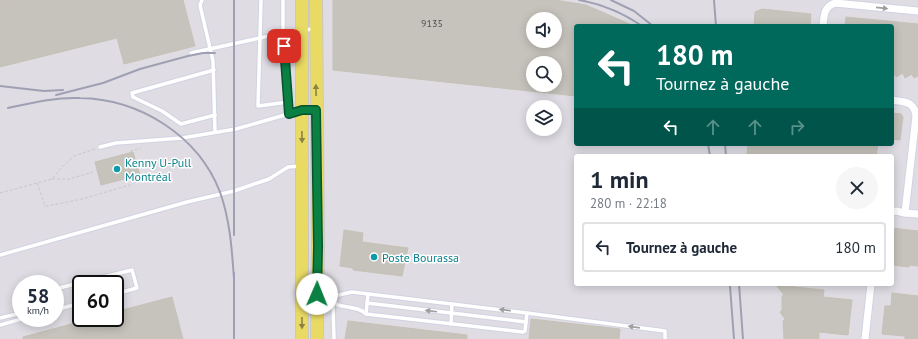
<!DOCTYPE html>
<html lang="fr">
<meta charset="utf-8">
<style>
:root{--surface:#fff;--page:#f6f6f7;--text:#1f2937;--muted:#747a83;--line:#e0e1e3}
body{margin:0;font-family:"PT Sans",sans-serif;background:var(--page);color:var(--text);height:100vh;display:flex;flex-direction:column;font-size:15px;white-space:nowrap}
*{box-sizing:border-box;margin:0}
p{font-size:13px;color:var(--muted)}
.icon{flex:none;width:22px;height:22px;fill:none;stroke:currentColor;stroke-width:2;stroke-linecap:round;stroke-linejoin:round}
.map{position:relative;flex:1;overflow:hidden}
.details{position:absolute;left:574px;top:154px;width:320px;height:132px;display:flex;flex-direction:column;background:var(--surface);border-radius:4px;box-shadow:0 2px 10px #0003}
.details>*{flex:none}
.guide{position:absolute;left:574px;top:24px;width:320px;height:122px;border-radius:4px;box-shadow:0 2px 10px #0003;background:#00695c;color:#fff;overflow:hidden}
.fabs{position:absolute;left:526px;top:12px;display:grid;gap:8px}
.fabs a{display:grid;place-items:center;width:36px;height:36px;border-radius:50%;background:var(--surface);box-shadow:0 2px 10px #0003;font-size:20px}
.speed{position:absolute;left:12px;top:275px;display:flex;gap:8px;font-size:20px;font-weight:700;text-align:center}
.speed>*{display:grid;place-content:center;width:52px;height:52px;border-radius:50%;background:var(--surface);box-shadow:0 2px 10px #0003;line-height:1}
.speed small{font-size:10px;font-weight:400}
.speed .limit{border:2px solid #111;border-radius:6px;background:#fff;color:#111}
.pin{position:absolute;display:grid;place-items:center;width:34px;height:34px;color:#fff;margin:-17px;border-radius:8px;box-shadow:0 2px 6px #0006}
.me{position:absolute;width:44px;margin:-22px;rotate:1deg;stroke-linejoin:round;filter:drop-shadow(0 0 3px #0008)}
.turn{display:flex;align-items:center;gap:14px;height:84px;padding:0 16px;font-size:18px}
.turn .icon{width:52px;height:52px;stroke-width:2.5}
.turn b{display:block;font-size:28px;line-height:34px}
.lanes{display:flex;align-items:center;height:38px;padding:0 16px;background:#0003;justify-content:center;gap:20px;direction:ltr}
.lanes .off{opacity:.35}
.round{display:grid;place-items:center;flex:none;width:42px;height:42px;border-radius:21px;background:var(--page)}
.overview{display:flex;align-items:center;justify-content:space-between;height:68px;padding:0 16px}
h1{font-size:24px;font-weight:700;line-height:30px}
ul{padding:0;list-style:none}
li{display:flex;align-items:center;gap:12px;height:50px;margin:0 8px 6px;padding:0 8px;border:2px solid var(--line);border-radius:4px}
li div{flex:1}
li b{display:block;font-size:15px}
li em{font-style:normal}
.map>svg:first-child{display:block}
.industrial{fill:#dfdce4;fill-rule:evenodd}
.building{fill:#c6c3bc;stroke:#c6c2b6;fill-rule:evenodd}
.lines{fill:none;stroke-linecap:round;stroke-linejoin:round}
.lane-casing{stroke:#d1d3e2;stroke-width:5.5}
.street-casing{stroke:#d1d3e2;stroke-width:9}
.primary-casing{stroke:#c8c8c8;stroke-width:14}
.path{stroke:#c8c8c8;stroke-width:1;stroke-dasharray:3 2;stroke-linecap:butt}
.lane{stroke:#fff;stroke-width:3.5}
.street{stroke:#fff;stroke-width:7}
.primary{stroke:#e9da63;stroke-width:12}
.rail{stroke:#9fa0b3;stroke-width:2}
.oneway{fill:#9f9f9f}
.oneway2{fill:#8a8246}
.route-casing{stroke:#07532c;stroke-width:10}
.route{stroke:#0b8043;stroke-width:7}
.culture-dot{fill:#0f9aa8;stroke:#fff;stroke-width:1.5}
.labels{text-anchor:middle;dominant-baseline:central;stroke-width:3;stroke-linejoin:round;paint-order:stroke}
.number-label{font-size:10px;fill:#51504e}
.culture-label{font-size:12px;fill:#0d838f;stroke:#fff;text-anchor:start}
</style>
<div class="map">
<svg width="918" height="339" viewBox="0 0 918 339">
<rect width="100%" height="100%" fill="#ebe6dc"/>
<path class="industrial" d="M0,0H918V339H0ZM533,19H555V41H533ZM576,26H892V144H576ZM533,63H555V85H533ZM533,107H555V129H533ZM576,156H892V284H576ZM21,284H55V318H21ZM81,284H115V318H81Z"/>
<g class="building">
<polygon points="0,0 183,0 195,46 124,64 117,38 0,67"/>
<path d="M333,0H555L586,5L634,26H576V96L333,70ZM533,19H555V41H533ZM533,63H555V85H533Z"/>
<polygon points="762,9 811,14 810,26 754,26 755,12"/>
<polygon points="846,17 918,24 918,76 914,78 912,74 905,78 903,73 896,77 894,73 892,74 892,26 845,26"/>
<polygon points="892,113 901,114 903,117 900,140 892,139"/>
<polygon points="748,144 878,144 876,156 747,156"/>
<polygon points="133,152 140,175 101,185 95,162"/>
<polygon points="892,228 918,231 918,266 909,265 909,267 892,265"/>
<polygon points="344,230 363,233 362,242 408,248 402,276 353,270 353,268 340,266"/>
<polygon points="776,285 824,290 823,297 852,300 848,335 819,332 819,339 784,339 783,321 785,319 780,312 782,310 782,296 784,295"/>
<polygon points="892,293 918,296 918,339 905,339 905,336 882,334 885,306 891,306"/>
<polygon points="172,297 183,339 23,339 23,337 94,318 115,318 115,312"/>
<polygon points="531,319 620,329 619,339 529,339"/>
<polygon points="348,321 467,335 467,339 345,339"/>
</g>
<g class="lines">
<g class="lane-casing">
<g id="lane">
<polyline points="202,0 200,5 213,61 215,132"/>
<polyline points="261,0 260,37 258,106 288,102"/>
<polyline points="191,53 283,33 283,0"/>
<polyline points="214,70 132,93 133,97 162,111 181,124 215,115"/>
<polyline points="289,114 283,33 301,30 314,29"/>
<polyline points="100,147 116,143 182,138 236,129 302,110 315,110"/>
<polyline points="0,255 187,202 234,191 269,179 288,167 301,166"/>
<polyline points="55,289 132,270 137,288 115,294"/>
<polyline points="303,300 330,300"/>
<polyline points="367,303 526,322"/>
<polyline points="333,304 334,339"/>
<polyline points="55,310 81,303"/>
<path d="M527,313L525,331L523,332L366,314C356,304 339,310 330,300L334,296L352,292L527,313L665,331V339"/>
<polyline points="366,314 368,294"/>
<polyline points="0,318 21,313"/>
<polyline points="451,324 452,304"/>
<polyline points="0,325 25,318"/>
</g>
</g>
<g class="street-casing">
<g id="street">
<path d="M823,26C824,15 824,7 835,3L918,11"/>
<path d="M892,100C905,102 914,101 916,116L905,213L896,211L892,212"/>
<polyline points="905,213 918,214"/>
<polyline points="865,339 871,284"/>
</g>
</g>
<g class="primary-casing">
<g id="primary">
<polyline points="302,0 302,339"/>
<polyline points="316,0 318,247 317,300 317,339"/>
</g>
</g>
<g class="path">
<polyline points="131,152 131,151 141,148"/>
<polyline points="52,179 69,179 93,172"/>
<polyline points="37,183 45,206 48,206 82,199 130,185 135,182 134,176"/>
<polyline points="0,193 52,179 62,167 74,156 95,149"/>
</g>
<use href="#lane" class="lane"/>
<use href="#street" class="street"/>
<use href="#primary" class="primary"/>
<g class="rail">
<polyline points="234,0 234,235"/>
<path d="M579,0C602,4 623,13 642,26"/>
<polyline points="611,0 634,11 653,26"/>
<polyline points="714,0 716,26"/>
<polyline points="0,86 44,91 63,90"/>
<polyline points="56,95 103,83 140,69 188,56 203,53 215,53"/>
<path d="M8,108C31,103 55,97 80,98C139,99 198,135 220,192C230,220 232,250 234,279"/>
<polyline points="708,144 710,156"/>
<polyline points="725,144 726,156"/>
<polyline points="739,284 743,339"/>
<polyline points="730,286 734,339"/>
<polyline points="234,339 234,273"/>
</g>
</g>
<defs><path id="oneway-solid" d="M-6-.8H1V-3.2L6.5 0L1 3.2V.8H-6Z"/></defs>
<g class="oneway">
<use href="#oneway-solid" transform="translate(882 8) rotate(6)"/>
<use href="#oneway-solid" transform="translate(505 310) rotate(-173)"/>
<use href="#oneway-solid" transform="translate(431 311) rotate(-173)"/>
<use href="#oneway-solid" transform="translate(634 327) rotate(-172)"/>
</g>
<g class="oneway2">
<use href="#oneway-solid" transform="translate(316 90) rotate(-91)"/>
<use href="#oneway-solid" transform="translate(302 137) rotate(89)"/>
<use href="#oneway-solid" transform="translate(302 323) rotate(90)"/>
</g>
<g class="lines">
<g class="route-casing">
<polyline id="route" points="284,46 289,114 302,110 316,110 318,247 317,294"/>
</g>
<use href="#route" class="route"/>
</g>
<g class="culture-dot">
<circle cx="117" cy="169" r="4"/>
<circle cx="374" cy="257" r="4"/>
</g>
<g class="labels">
<g class="number-label">
<text x="432" y="23">9135</text>
</g>
<g class="culture-label">
<text x="125" y="162">Kenny U-Pull<tspan x="125" dy="14">Montréal</tspan></text>
<text x="382" y="257">Poste Bourassa</text>
</g>
</g>
</svg>
<div class="fabs">
<a><svg class="icon" aria-label="sound" viewBox="0 0 24 24"><path d="M4 9h4l5-4v14l-5-4H4zM17 9q2 3 0 6"/></svg></a>
<a><svg class="icon" aria-label="search" viewBox="0 0 24 24"><circle cx="10" cy="10" r="6"/><path d="M15 15l6 6"/></svg></a>
<a><svg class="icon" aria-label="layers" viewBox="0 0 24 24"><path d="M12 4l9 5-9 5-9-5zM3 14l9 5 9-5"/></svg></a>
</div>
<div class="speed"><div>58<small>km/h</small></div><div class="limit">60</div></div>
<div class="pin" style="left:284px;top:46px;background:#d93025"><svg class="icon" aria-label="arrive" viewBox="0 0 24 24"><path d="M6 21V4h12l-3 4 3 4H6"/></svg></div>
<svg class="me" style="left:317px;top:294px" viewBox="-20 -20 40 40"><circle r="19" fill="#fff"/><path d="M0-13L10 11 0 6-10 11z" fill="#0b8043"/></svg>
<div class="guide">
<div class="turn"><svg class="icon" aria-label="left" viewBox="0 0 24 24"><path d="M17 20v-9H6M10 6l-5 5 5 5"/></svg><div><b>180 m</b>Tournez à gauche</div></div>
<div class="lanes"><svg class="icon" aria-label="left" viewBox="0 0 24 24"><path d="M17 20v-9H6M10 6l-5 5 5 5"/></svg><svg class="icon off" aria-label="ahead" viewBox="0 0 24 24"><path d="M12 20V5M6 11l6-6 6 6"/></svg><svg class="icon off" aria-label="ahead" viewBox="0 0 24 24"><path d="M12 20V5M6 11l6-6 6 6"/></svg><svg class="icon off" aria-label="right" viewBox="0 0 24 24"><path d="M7 20v-9h11M14 6l5 5-5 5"/></svg></div>
</div>
<section class="details">
<div class="overview"><div><h1>1 min</h1><p>280 m · 22:18</p></div><a class="round"><svg class="icon" aria-label="close" viewBox="0 0 24 24"><path d="M6 6l12 12M18 6L6 18"/></svg></a></div>
<ul>
<li><svg class="icon" aria-label="left" viewBox="0 0 24 24"><path d="M17 20v-9H6M10 6l-5 5 5 5"/></svg><div><b>Tournez à gauche</b></div><em>180 m</em></li>
</ul>
</section>
</div>
